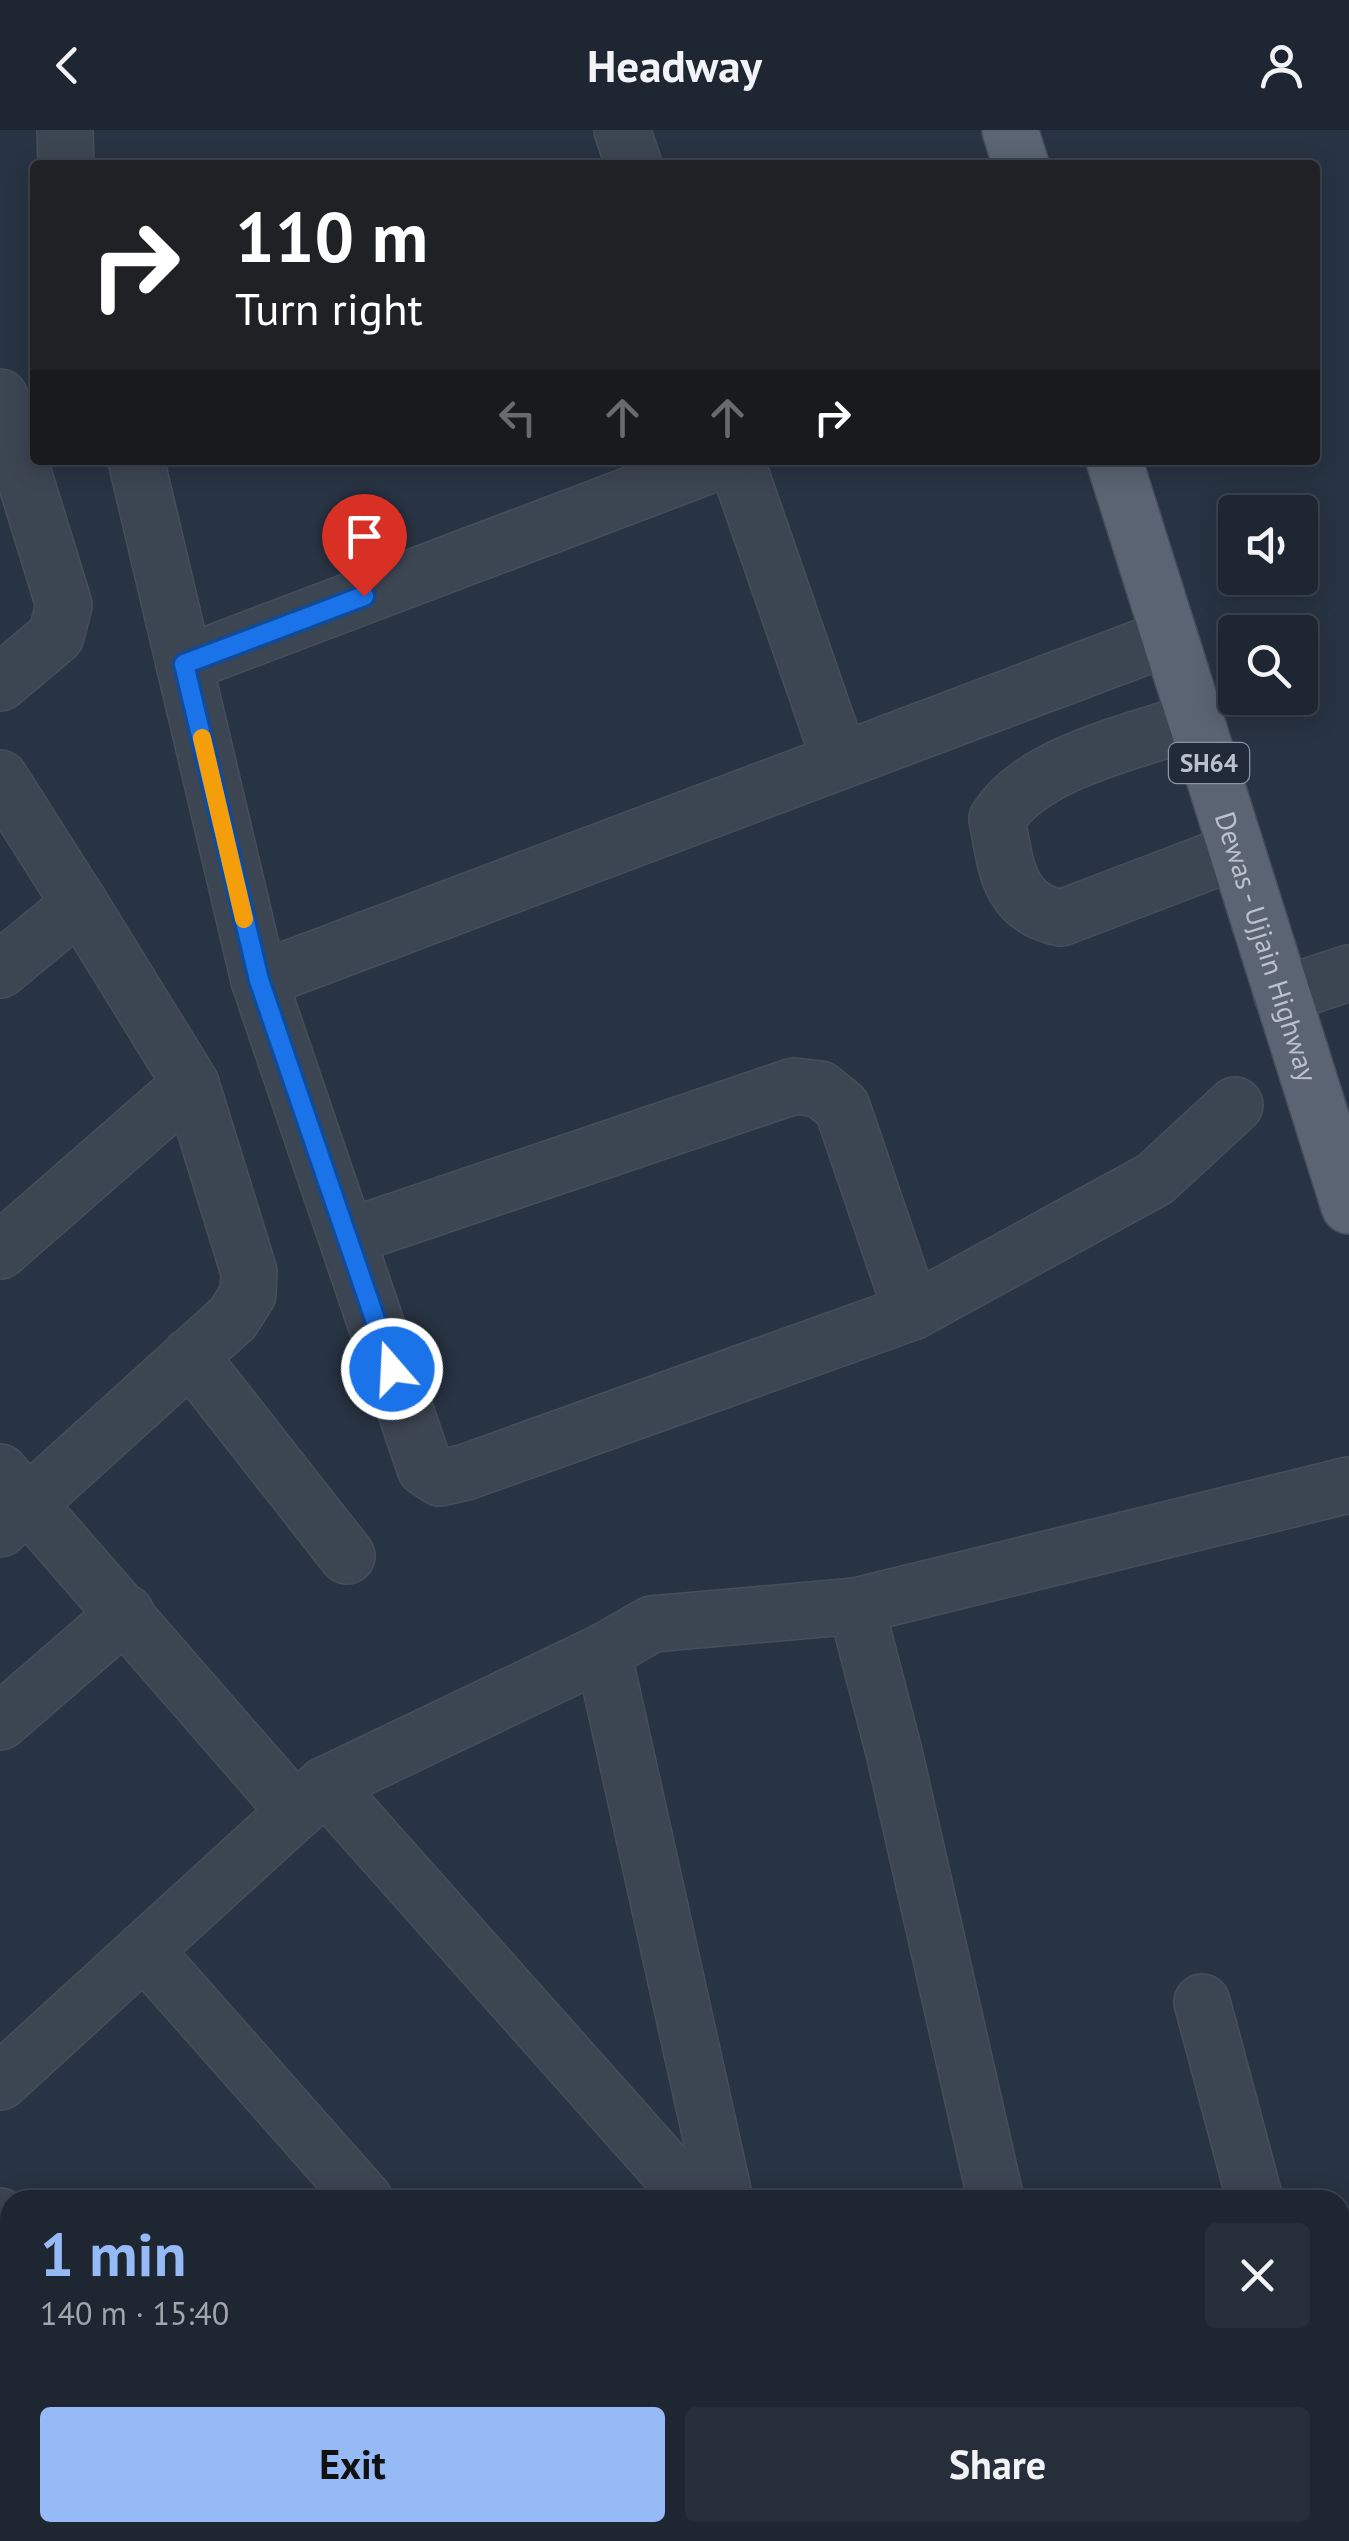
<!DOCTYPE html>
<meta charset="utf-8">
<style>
:root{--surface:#1e2632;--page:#262e3a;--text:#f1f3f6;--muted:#a1a5ac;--line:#3c434d;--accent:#95baf6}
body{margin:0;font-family:"PT Sans",sans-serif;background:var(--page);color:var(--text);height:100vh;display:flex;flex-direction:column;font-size:38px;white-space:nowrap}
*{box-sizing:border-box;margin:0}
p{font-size:32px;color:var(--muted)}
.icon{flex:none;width:55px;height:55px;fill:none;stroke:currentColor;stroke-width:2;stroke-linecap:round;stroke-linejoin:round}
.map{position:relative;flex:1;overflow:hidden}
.drawer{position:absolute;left:0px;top:2060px;width:1350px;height:352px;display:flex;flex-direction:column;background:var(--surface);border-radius:30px 30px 0 0;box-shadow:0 5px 25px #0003,0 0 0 2px var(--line)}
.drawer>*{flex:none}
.banner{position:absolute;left:30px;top:30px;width:1290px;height:305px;border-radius:10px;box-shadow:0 5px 25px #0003,0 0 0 2px var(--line);background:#202124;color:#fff;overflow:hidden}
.fabs{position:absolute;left:1218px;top:365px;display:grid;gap:20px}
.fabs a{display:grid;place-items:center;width:100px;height:100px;border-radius:10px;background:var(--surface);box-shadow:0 5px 25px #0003,0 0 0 2px var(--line);font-size:50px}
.pin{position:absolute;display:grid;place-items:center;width:85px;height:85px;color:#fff;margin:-102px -42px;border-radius:50% 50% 50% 0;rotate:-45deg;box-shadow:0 0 10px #0007}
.pin .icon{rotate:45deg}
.me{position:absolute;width:110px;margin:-55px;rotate:341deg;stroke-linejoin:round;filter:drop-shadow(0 0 8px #0008)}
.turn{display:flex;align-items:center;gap:35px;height:210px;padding:0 40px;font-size:45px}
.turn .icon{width:130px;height:130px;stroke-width:2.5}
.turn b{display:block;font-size:70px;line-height:85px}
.lanes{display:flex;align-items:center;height:95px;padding:0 40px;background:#0003;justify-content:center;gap:50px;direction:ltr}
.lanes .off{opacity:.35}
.round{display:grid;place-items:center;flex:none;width:105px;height:105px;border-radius:10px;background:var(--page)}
.summary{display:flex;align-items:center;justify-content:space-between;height:170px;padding:0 40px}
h1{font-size:60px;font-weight:700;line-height:75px;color:var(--accent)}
.cta{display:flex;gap:20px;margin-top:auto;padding:20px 40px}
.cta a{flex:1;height:115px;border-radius:10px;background:var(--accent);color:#111;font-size:40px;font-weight:700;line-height:115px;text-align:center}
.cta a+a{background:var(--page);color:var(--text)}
header{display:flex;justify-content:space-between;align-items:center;height:130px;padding:0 40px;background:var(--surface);font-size:45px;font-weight:700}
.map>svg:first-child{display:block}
.building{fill:url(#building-hatch)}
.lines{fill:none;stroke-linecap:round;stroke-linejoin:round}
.minor-casing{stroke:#464e5c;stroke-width:58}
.major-casing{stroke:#464e5c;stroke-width:58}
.minor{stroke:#3c4552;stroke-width:55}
.major{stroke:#5a6472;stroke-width:55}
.route-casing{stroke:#114b97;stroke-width:25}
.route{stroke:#1a73e8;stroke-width:18}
.slow{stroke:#f59e0b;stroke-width:18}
.labels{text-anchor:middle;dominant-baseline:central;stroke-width:10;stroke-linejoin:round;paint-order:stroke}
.shield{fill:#212a38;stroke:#8c94a0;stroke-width:2.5}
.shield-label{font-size:25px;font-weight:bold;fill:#bac1cc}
.street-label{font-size:28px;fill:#bac1cc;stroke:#212a38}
</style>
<header><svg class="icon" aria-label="back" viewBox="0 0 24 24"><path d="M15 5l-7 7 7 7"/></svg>Headway<svg class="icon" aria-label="person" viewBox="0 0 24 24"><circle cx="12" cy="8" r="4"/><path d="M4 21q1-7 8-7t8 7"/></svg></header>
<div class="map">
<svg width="1349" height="2411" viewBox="0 0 1349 2411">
<defs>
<pattern id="building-hatch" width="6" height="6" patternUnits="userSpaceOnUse" patternTransform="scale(2.5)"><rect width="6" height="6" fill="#3a4758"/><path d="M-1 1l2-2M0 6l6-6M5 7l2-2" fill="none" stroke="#54606f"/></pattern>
</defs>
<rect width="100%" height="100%" fill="#283343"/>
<polygon class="building" points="10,2288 10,2402 65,2402 67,2411 0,2411 0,2291"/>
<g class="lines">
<g class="minor-casing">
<g id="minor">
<polyline points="65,0 66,35"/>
<polyline points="622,0 634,35"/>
<polyline points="0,267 64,475 56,506 0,553"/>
<polyline points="136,330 259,850 425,1338 440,1348 466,1342 912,1182 842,977 820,959 794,956 348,1107"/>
<polyline points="736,330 840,630"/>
<polyline points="184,534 723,330"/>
<path d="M1196,590C1134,612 1032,632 997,689C1006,736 1007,777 1061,788L1237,721"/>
<polyline points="0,648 80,774"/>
<polyline points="0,840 80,774 191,954 249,1142 248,1164 233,1188 0,1399"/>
<polyline points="259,850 1170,507"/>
<polyline points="1282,865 1349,843"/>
<polyline points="0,1121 191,954"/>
<polyline points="912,1182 1155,1049 1235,975"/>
<polyline points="190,1226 347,1426"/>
<polyline points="0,1342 296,1682"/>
<polyline points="856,1476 894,1622 996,2070"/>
<polyline points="0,1592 126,1483"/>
<polyline points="325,1655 603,1522"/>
<polyline points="144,1820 365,2070"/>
<polyline points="1202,1872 1255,2070"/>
<polyline points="0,1952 325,1655 694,2070"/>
<polyline points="725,2070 603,1522 652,1494 856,1476 1349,1355"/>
<polyline points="0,2086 10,2096"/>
<polyline points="1340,2244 1349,2239"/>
<polyline points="318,2402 327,2411"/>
<polyline points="515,2411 529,2402"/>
<polyline points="1065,2411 1079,2402"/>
</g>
</g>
<g class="major-casing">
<g id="major">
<polyline points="1010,0 1021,35"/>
<path id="s1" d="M1114,330L1349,1076"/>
</g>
</g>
<use href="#minor" class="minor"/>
<use href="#major" class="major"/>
</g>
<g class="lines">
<g class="route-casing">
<polyline id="route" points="364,466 184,534 259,850 392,1239"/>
</g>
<use href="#route" class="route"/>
<polyline class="slow" points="202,608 244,789"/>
</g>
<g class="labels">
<rect class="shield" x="1169" y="613" width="80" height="40" rx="8"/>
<g class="shield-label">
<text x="1209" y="633">SH64</text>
</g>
<g class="street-label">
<text stroke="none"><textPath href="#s1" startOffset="510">Dewas - Ujjain Highway</textPath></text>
</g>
</g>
</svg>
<div class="fabs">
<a><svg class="icon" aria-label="sound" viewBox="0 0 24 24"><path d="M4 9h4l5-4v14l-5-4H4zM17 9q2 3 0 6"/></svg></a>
<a><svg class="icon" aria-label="search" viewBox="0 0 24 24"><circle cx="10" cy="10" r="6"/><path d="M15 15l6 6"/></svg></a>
</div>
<div class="pin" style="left:364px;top:466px;background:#d93025"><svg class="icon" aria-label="arrive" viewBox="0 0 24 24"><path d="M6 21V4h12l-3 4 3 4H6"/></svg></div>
<svg class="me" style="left:392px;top:1239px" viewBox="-20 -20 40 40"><circle r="17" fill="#1a73e8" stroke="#fff" stroke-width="3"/><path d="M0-11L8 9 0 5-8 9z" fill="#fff"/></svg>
<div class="banner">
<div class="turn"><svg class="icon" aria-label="right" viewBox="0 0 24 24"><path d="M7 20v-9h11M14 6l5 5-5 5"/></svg><div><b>110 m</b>Turn right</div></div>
<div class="lanes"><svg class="icon off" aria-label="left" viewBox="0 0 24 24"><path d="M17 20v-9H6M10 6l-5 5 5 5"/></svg><svg class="icon off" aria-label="ahead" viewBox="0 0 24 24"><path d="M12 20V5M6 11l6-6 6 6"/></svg><svg class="icon off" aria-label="ahead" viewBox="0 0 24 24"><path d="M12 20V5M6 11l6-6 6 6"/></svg><svg class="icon" aria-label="right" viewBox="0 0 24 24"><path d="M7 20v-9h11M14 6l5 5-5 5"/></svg></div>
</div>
<section class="drawer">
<div class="summary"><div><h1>1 min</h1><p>140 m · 15:40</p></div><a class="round"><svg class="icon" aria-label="close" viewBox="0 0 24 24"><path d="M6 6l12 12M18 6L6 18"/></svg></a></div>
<div class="cta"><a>Exit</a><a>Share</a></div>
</section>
</div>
